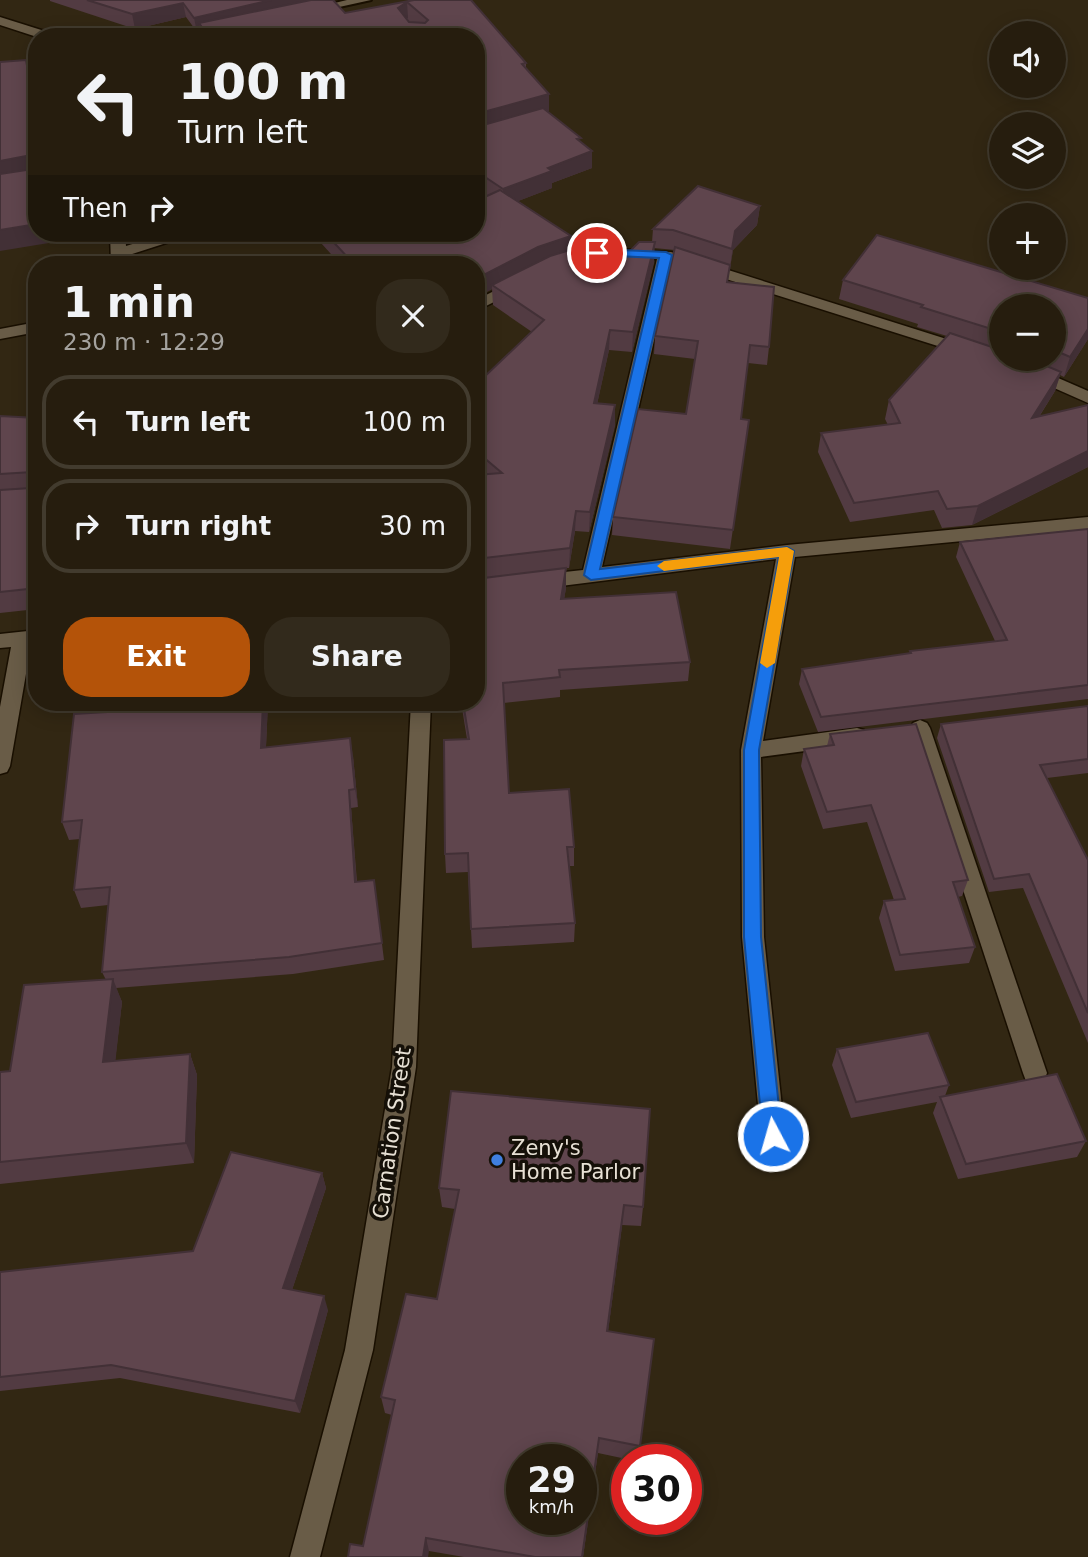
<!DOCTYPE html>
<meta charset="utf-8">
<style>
:root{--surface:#261d0e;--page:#322a1c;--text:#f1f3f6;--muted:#a4a29e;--line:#423b2e;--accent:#b45309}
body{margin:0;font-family:"DejaVu Sans",sans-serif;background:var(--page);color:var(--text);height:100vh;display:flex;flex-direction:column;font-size:26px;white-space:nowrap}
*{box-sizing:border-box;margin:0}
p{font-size:23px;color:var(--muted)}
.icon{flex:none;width:38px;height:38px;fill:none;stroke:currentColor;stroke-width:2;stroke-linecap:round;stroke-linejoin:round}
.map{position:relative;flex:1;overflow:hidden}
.details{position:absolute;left:28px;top:256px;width:457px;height:455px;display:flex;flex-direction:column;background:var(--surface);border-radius:28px;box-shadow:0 4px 18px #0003,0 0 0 2px var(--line)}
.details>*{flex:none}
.banner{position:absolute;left:28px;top:28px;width:457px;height:214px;border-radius:28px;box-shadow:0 4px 18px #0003,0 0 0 2px var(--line);background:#261d0e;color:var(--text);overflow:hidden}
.controls{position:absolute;left:989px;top:21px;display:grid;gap:14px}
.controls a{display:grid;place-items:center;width:77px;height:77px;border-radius:50%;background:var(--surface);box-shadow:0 4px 18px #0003,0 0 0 2px var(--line);font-size:35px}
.speed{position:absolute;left:506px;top:1444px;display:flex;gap:14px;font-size:35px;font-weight:700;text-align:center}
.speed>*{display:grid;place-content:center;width:91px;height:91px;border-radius:50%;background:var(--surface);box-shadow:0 4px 18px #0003,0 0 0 2px var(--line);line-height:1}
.speed small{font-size:18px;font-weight:400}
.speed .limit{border:10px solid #d22;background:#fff;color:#111}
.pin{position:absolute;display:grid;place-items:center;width:60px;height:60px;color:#fff;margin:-30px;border:4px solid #fff;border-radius:50%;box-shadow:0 2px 7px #0007}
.me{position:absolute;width:77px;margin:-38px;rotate:354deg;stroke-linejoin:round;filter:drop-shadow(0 0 5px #0008)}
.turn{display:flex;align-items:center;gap:24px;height:147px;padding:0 35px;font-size:32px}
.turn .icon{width:91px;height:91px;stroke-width:2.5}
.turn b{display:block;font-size:49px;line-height:60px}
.then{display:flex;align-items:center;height:66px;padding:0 35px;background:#0003;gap:14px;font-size:26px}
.round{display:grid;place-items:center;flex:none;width:74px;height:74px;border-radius:28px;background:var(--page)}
.headline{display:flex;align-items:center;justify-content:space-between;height:119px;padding:0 35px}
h1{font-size:42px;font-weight:700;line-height:52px}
.button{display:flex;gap:14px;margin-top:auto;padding:14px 35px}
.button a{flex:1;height:80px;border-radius:28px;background:var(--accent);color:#fff;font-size:28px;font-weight:700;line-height:80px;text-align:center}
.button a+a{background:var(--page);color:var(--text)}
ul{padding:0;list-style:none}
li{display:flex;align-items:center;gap:21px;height:94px;margin:0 14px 10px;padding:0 21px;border:4px solid var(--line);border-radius:28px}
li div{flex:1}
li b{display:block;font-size:26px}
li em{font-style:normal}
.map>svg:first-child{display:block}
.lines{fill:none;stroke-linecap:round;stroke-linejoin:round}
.lane-casing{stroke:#190f00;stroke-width:4}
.street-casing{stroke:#190f00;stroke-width:3}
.lane{fill:#695c47;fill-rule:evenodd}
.street{fill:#695c47;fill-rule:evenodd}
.wall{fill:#523b42;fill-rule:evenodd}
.shaded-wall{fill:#423036}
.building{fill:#5f454d;stroke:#423036;stroke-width:2;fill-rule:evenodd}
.route{fill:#1a73e8;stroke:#114b97;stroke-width:2}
.slow{fill:#f59e0b}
.shop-dot{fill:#3f7fe0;stroke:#151008;stroke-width:2.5}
.labels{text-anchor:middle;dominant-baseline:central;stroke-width:7;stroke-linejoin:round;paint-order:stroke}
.street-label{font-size:21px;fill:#e7e0d4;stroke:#151008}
.poi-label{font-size:21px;fill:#e7e0d4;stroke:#151008;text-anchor:start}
</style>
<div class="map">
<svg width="1088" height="1557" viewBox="0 0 1088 1557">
<rect width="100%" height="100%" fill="#322713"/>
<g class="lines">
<g class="lane-casing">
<polygon id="lane" points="347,0 371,0 312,13 306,10"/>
</g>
<g class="street-casing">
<g id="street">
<polygon points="0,17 54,34 55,37 37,37 0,25"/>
<polygon points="110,233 125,233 126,246 168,233 191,233 188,236 126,256 127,264 111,264"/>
<polygon points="597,248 671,252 975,348 977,351 975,354 963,354 672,262 602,567 787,545 1088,517 1088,529 795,557 763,741 857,728 864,730 867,736 864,742 857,744 761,757 764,937 785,1136 782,1144 773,1147 764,1144 761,1136 742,937 741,750 776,559 537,589 530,587 528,582 530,577 537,575 583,570 657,259 599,258 583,263 575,258"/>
<polygon points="518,279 524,281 526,284 524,287 476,311 476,300"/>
<polygon points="37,322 37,332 0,339 0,329"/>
<polygon points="1033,367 1088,391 1088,403 1027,376 1025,372 1027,368"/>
<polygon points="37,630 37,644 31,645 10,766 7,772 0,774 0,707 11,647 0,648 0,634"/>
<polygon points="411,702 431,702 416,1067 373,1350 320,1557 290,1557 345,1350 392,1067"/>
<polygon points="920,720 927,723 930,728 1047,1073 1044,1081 1035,1084 1026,1081 1023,1073 910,728 913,723"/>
</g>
</g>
<use href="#lane" class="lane"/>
<use href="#street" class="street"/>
</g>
<g class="wall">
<polygon points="50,0 333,0 345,13 414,0 526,63 526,69 549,94 549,111 547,111 581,142 592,151 592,168 552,183 552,188 518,201 571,236 571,249 595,250 620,261 652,242 653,229 760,206 757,225 733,250 730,268 729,268 728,282 769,347 767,365 748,363 741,419 749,420 730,549 612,535 613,517 686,414 695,359 654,354 655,336 675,250 654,248 654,262 632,352 609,350 597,404 615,405 615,425 589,532 575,531 569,568 566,568 566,588 564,599 690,662 688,681 560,690 560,697 504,703 509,793 574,847 574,866 569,866 575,923 574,942 472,948 468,872 446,873 445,854 467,739 461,702 476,702 476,475 482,475 476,470 476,405 532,332 493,305 492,289 479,296 476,294 476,264 340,264 312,233 399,233 401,235 487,196 476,188 476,37 202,37 201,31 197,32 186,17 135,29 50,1"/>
<path d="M877,235L1088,298V339L1064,377L1060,375L1055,391L1039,417L1088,405V467L972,525L942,528L934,510L850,522L818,452L821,433L888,425L885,419L889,400L947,336L917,327L918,324L839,299L843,280ZM1001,306H1054V359H1001Z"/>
<polygon points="0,416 37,418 37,609 0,613"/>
<polygon points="1088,529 1088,699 818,732 799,684 802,669 910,653 910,651 995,641 956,557 960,542"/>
<polygon points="141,702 268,702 266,747 353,756 358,807 351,808 357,882 374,880 384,960 293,974 116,988 122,1002 115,1061 190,1054 197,1075 194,1163 0,1184 0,1072 10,1071 106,980 102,972 108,905 81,908 74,890 80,839 69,840 62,822 140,710"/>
<polygon points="1088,706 1088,773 1047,778 1088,860 1088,1043 1023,888 989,892 937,738 941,724"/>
<polygon points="830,734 968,880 962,896 958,897 975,947 969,963 895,971 879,918 884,901 894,900 867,822 823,829 801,766 804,749 827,746"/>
<polygon points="837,1049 949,1085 945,1096 1086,1141 1077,1157 958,1179 933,1113 937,1102 851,1118 832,1065"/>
<polygon points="322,1173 326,1188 292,1290 328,1310 300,1413 120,1378 0,1391 0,1272 193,1251"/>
<polygon points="439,1188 643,1207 641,1226 622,1225 608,1331 640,1446 637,1460 631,1460 598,1453 583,1557 464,1557 429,1551 363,1546 392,1415 385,1413 381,1397 437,1299 455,1209 442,1207"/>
</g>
<g class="shaded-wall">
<polygon points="271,0 313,0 199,23 201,31 197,32 194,18"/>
<polygon points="407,2 408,18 399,25 398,8"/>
<polygon points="183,3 186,17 135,29 132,14"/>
<polygon points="26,60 30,78 37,112 37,120"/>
<polygon points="549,94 549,111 476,131 476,114"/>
<polygon points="592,151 592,168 552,183 552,188 503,207 503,189 548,168"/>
<polygon points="31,155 37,174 0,181 0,161"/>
<polygon points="760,206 757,225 733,250 730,268 735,231"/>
<polygon points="37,224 37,233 59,233 61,241 0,251 0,230"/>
<polygon points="571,236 571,254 492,285 492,289 479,296 478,278 538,247"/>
<polygon points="655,242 654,262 632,352 633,332"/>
<polygon points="1088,329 1088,339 1064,377 1070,357"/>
<polygon points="610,330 609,350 593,423 594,403"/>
<polygon points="1061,372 1055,391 1026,437 1032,418"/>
<polygon points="615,405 615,425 589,532 590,512"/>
<polygon points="1088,451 1088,467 972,525 978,506"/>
<polygon points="576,511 575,531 569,568 570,548"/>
<polygon points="566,568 566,588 561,619 561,599"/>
<polygon points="263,702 268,702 268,704 265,766 261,748"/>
<polygon points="350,738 353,756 358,807 355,789"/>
<polygon points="349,790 351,808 358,900 355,882"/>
<polygon points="113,979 122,1002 113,1083 103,1062"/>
<polygon points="190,1054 197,1075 194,1163 186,1143"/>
<polygon points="322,1173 326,1188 288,1302 283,1288"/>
<polygon points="624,1205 622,1225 606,1348 607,1331"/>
<polygon points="324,1296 328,1310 300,1413 295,1401"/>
<polygon points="599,1438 583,1557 582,1557"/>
<polygon points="426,1538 429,1551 428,1557 423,1557"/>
</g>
<g class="building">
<polygon points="87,0 271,0 194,18 183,3 132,14"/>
<path d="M311,0H333L345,13L414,0H471L526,63L522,64L549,94L476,114V37H209L199,23ZM407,2L428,20L425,23L409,22L398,8Z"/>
<polygon points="26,60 37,120 37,224 0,230 0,174 32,169 34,158 31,155 0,161 0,62"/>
<polygon points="543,108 581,138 577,139 592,151 548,168 552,171 503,189 476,171 476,127"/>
<polygon points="698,186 760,206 735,231 732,249 673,230 653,229"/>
<polygon points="500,190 571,236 538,247 478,278 476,277 476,264 347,264 352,262 325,233 399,233 401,235 406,233 476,233 476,201"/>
<polygon points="877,235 1088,298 1088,329 1070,357 1054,350 1054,306 1001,306 1001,332 921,307 923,305 843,280"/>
<polygon points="639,242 655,242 633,332 610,330 594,403 615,405 590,512 576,511 570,548 476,559 476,475 502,473 476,451 476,405 482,379 544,320 492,285 550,256 587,245 595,250 603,246 620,261"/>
<polygon points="675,247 730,265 727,282 774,287 769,347 750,345 741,419 749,420 733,530 613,517 638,409 686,414 698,341 655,336"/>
<polygon points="950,333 1001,350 1001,359 1030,359 1061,372 1032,418 1088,405 1088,451 978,506 947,509 938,491 854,503 821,433 900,423 889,400"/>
<polygon points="0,416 37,418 37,588 0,592 0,490 31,488 33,486 32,472 0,474"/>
<polygon points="1088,529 1088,685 821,717 802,669 911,653 910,651 1007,640 960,542"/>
<polygon points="566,568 561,599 676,592 690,662 559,670 560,677 503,683 509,793 569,789 574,847 567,847 575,923 471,929 468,853 445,854 444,740 469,739 463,702 476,702 476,579"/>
<polygon points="141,702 263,702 261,748 350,738 355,789 349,790 355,882 374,880 382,943 289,957 102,972 110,887 74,890 82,820 62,822 74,714 140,710"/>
<polygon points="1088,706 1088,759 1040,765 1088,860 1088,1013 1029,874 994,879 941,724"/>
<polygon points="916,724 968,880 953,882 975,947 900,955 884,901 905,899 871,805 827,812 804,749 834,745 830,734"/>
<polygon points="113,979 103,1062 190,1054 186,1143 0,1162 0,1072 10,1071 24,985"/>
<polygon points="928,1033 949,1085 856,1102 837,1049"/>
<polygon points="1057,1074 1086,1141 966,1164 940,1097"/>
<path d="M451,1091L650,1109L643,1207L624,1205L607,1331L654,1339L640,1446L599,1438L582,1557H535L426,1538L423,1557H348L350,1544L363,1546L395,1400L381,1397L406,1294L437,1299L459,1190L439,1188ZM522,1460H581V1519H522Z"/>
<polygon points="231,1152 322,1173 283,1288 324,1296 295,1401 111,1365 0,1377 0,1272 193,1251"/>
</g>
<polygon class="route" points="597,249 666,252 672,255 600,569 787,547 794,551 759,750 761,937 782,1136 779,1142 773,1145 766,1142 763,1136 744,937 744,750 779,557 591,580 584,575 659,258 593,255 591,253"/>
<polygon class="slow" points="787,547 794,551 775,663 767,668 760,663 779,557 664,571 657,566 664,561"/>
<circle class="shop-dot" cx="497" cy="1160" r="7"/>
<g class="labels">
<g class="street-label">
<text transform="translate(392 1133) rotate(-82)">Carnation Street</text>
</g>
<g class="poi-label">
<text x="511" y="1148">Zeny's<tspan x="511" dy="24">Home Parlor</tspan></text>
</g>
</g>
</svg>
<div class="controls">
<a><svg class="icon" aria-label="sound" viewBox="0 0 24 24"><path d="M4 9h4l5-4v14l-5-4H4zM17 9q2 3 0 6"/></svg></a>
<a><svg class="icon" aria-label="layers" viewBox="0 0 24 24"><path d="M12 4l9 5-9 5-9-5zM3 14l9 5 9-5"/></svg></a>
<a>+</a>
<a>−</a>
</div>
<div class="speed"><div>29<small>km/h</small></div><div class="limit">30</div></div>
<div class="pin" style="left:597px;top:253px;background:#d93025"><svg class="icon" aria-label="arrive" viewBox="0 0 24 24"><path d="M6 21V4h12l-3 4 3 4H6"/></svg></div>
<svg class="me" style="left:773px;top:1136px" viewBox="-20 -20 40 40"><circle r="17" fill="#1a73e8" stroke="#fff" stroke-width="3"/><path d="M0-11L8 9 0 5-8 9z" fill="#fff"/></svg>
<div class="banner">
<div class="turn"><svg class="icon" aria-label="left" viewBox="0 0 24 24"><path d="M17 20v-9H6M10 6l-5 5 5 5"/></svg><div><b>100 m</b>Turn left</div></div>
<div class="then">Then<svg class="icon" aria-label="right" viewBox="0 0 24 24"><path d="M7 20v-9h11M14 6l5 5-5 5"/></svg></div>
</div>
<section class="details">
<div class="headline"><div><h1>1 min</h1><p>230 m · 12:29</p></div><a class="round"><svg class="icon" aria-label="close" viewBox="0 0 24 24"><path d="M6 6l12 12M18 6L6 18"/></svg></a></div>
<ul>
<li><svg class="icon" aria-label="left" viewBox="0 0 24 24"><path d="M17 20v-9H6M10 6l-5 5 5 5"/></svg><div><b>Turn left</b></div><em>100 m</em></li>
<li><svg class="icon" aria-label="right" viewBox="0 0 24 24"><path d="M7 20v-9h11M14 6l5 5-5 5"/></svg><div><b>Turn right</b></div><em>30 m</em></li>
</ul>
<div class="button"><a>Exit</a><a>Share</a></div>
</section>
</div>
